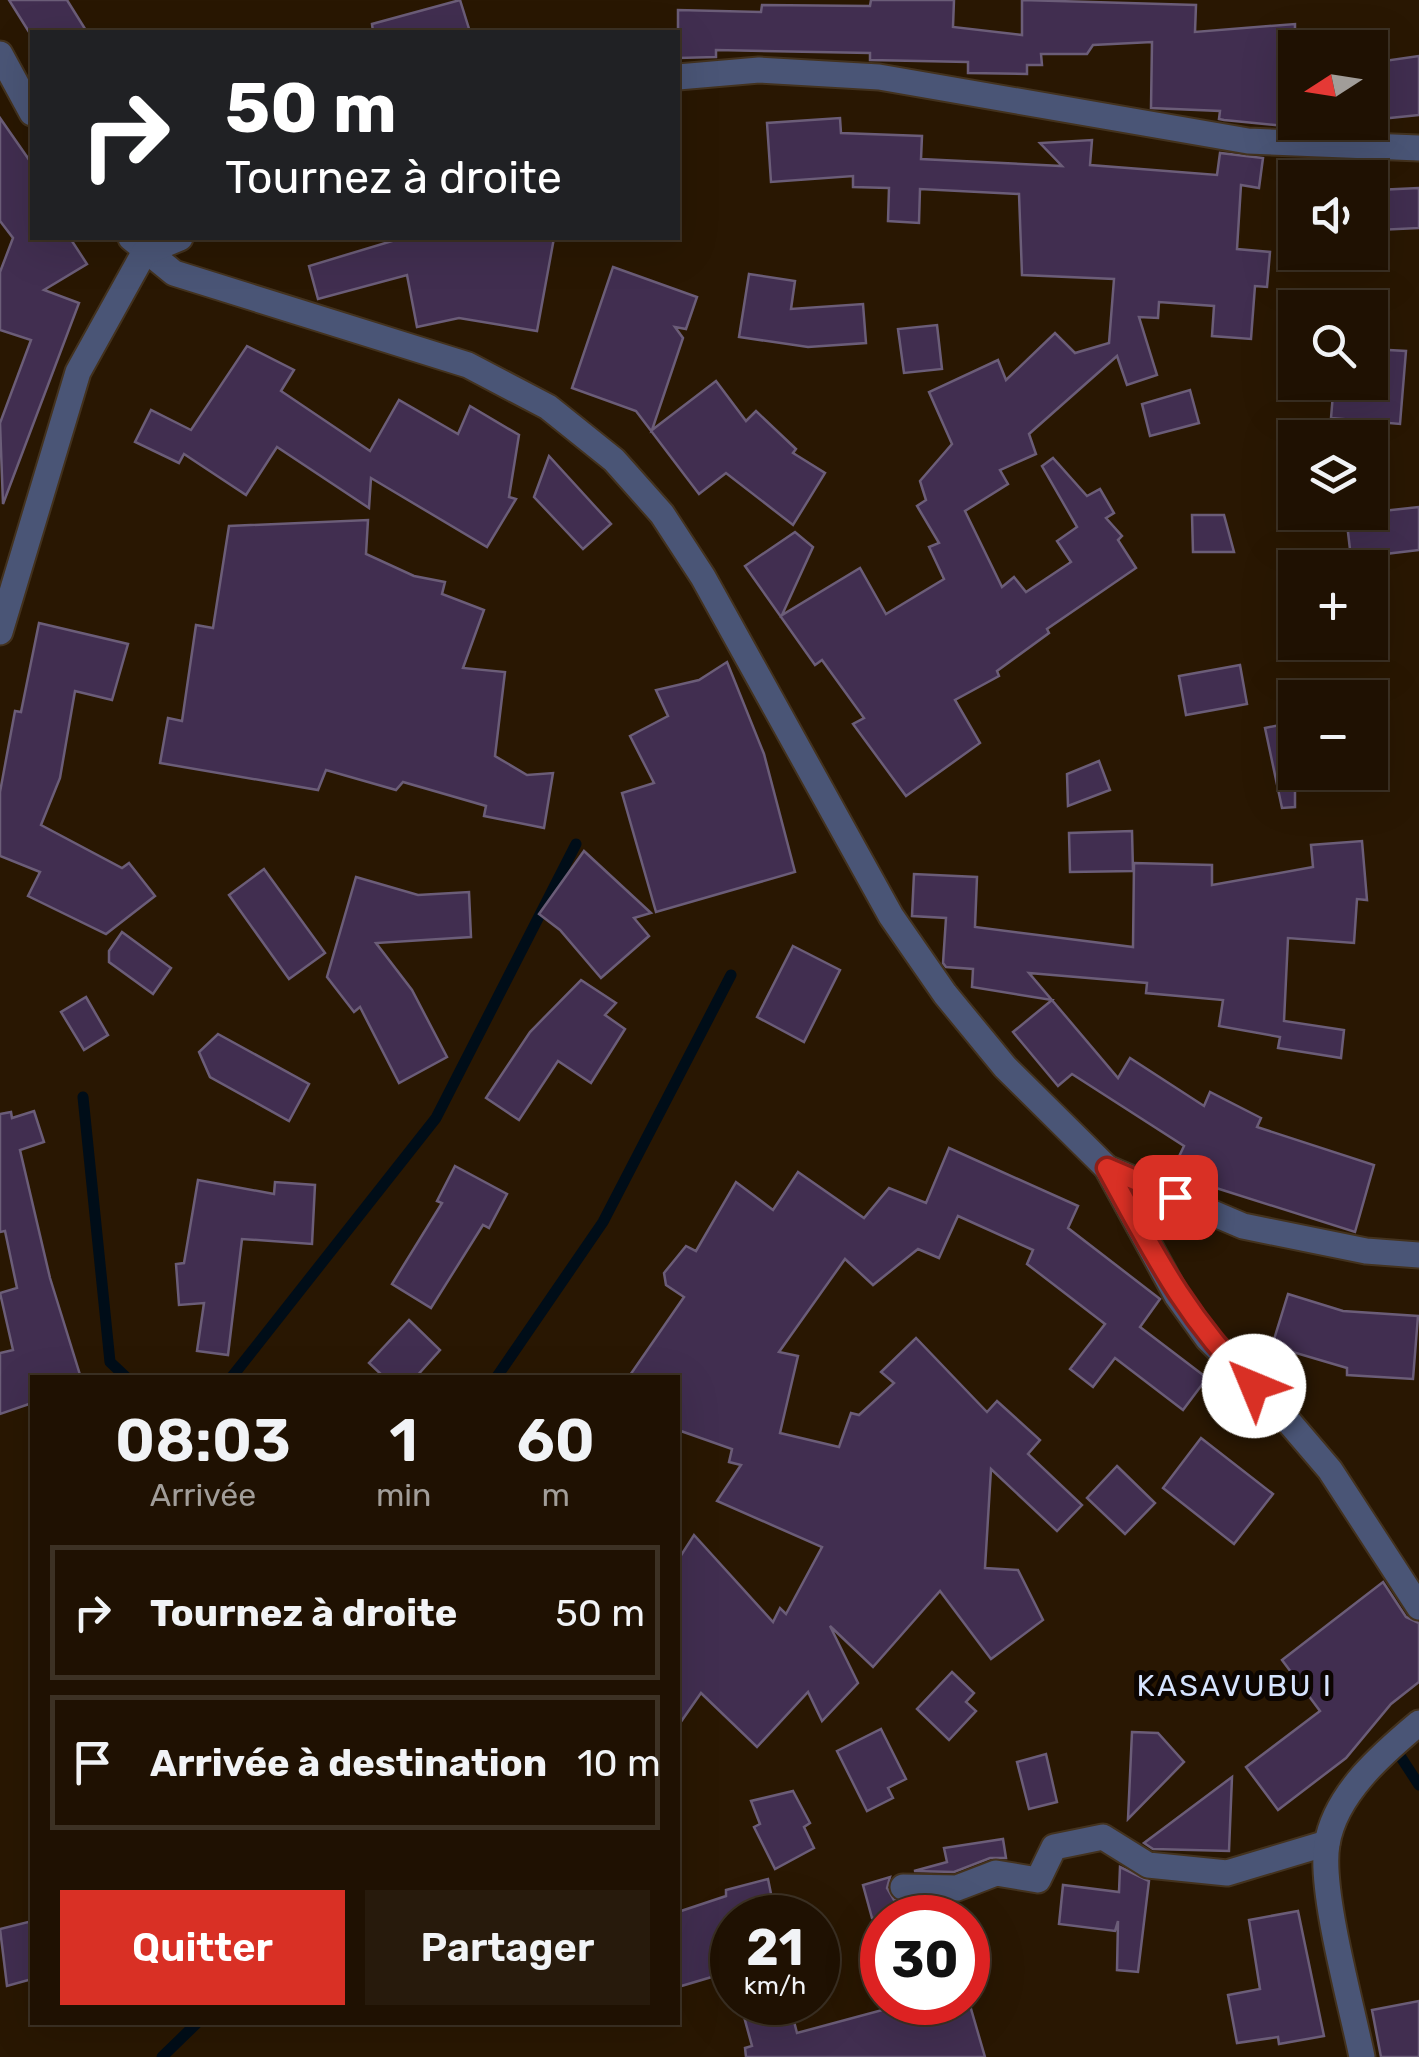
<!DOCTYPE html>
<html lang="fr">
<meta charset="utf-8">
<style>
:root{--surface:#1f1102;--page:#271a0c;--text:#f1f3f6;--muted:#a19d99;--line:#3c3124;--accent:#d93025}
body{margin:0;font-family:Rubik,sans-serif;background:var(--page);color:var(--text);height:100vh;display:flex;flex-direction:column;font-size:38px;white-space:nowrap}
*{box-sizing:border-box;margin:0}
p{font-size:32px;color:var(--muted)}
.icon{flex:none;width:55px;height:55px;fill:none;stroke:currentColor;stroke-width:2;stroke-linecap:round;stroke-linejoin:round}
.map{position:relative;flex:1;overflow:hidden}
.drawer{position:absolute;left:30px;top:1375px;width:650px;height:650px;display:flex;flex-direction:column;background:var(--surface);border-radius:0px;box-shadow:0 10px 40px #0002,0 0 0 2px var(--line)}
.drawer>*{flex:none}
.guide{position:absolute;left:30px;top:30px;width:650px;height:210px;border-radius:0px;box-shadow:0 10px 40px #0002,0 0 0 2px var(--line);background:#202124;color:#fff;overflow:hidden}
.needle{width:65px;rotate:258deg}
.fabs{position:absolute;left:1278px;top:30px;display:grid;gap:20px}
.fabs a{display:grid;place-items:center;width:110px;height:110px;border-radius:0px;background:var(--surface);box-shadow:0 10px 40px #0002,0 0 0 2px var(--line);font-size:50px}
.speed{position:absolute;left:710px;top:1895px;display:flex;gap:20px;font-size:50px;font-weight:700;text-align:center}
.speed>*{display:grid;place-content:center;width:130px;height:130px;border-radius:50%;background:var(--surface);box-shadow:0 10px 40px #0002,0 0 0 2px var(--line);line-height:1}
.speed small{font-size:25px;font-weight:400}
.speed .limit{border:15px solid #d22;background:#fff;color:#111}
.pin{position:absolute;display:grid;place-items:center;width:85px;height:85px;color:#fff;margin:-42px;border-radius:20px;box-shadow:0 5px 15px #0006}
.me{position:absolute;width:110px;margin:-55px;rotate:315deg;stroke-linejoin:round;filter:drop-shadow(0 0 8px #0008)}
.turn{display:flex;align-items:center;gap:35px;height:210px;padding:0 30px;font-size:45px}
.turn .icon{width:130px;height:130px;stroke-width:2.5}
.turn b{display:block;font-size:70px;line-height:85px}
.eta{display:flex;justify-content:space-evenly;align-items:center;height:170px;text-align:center}
.eta b{font-size:60px;font-weight:600;line-height:70px}
.button{display:flex;gap:20px;margin-top:auto;padding:20px 30px}
.button a{flex:1;height:115px;border-radius:0px;background:var(--accent);color:#fff;font-size:40px;font-weight:600;line-height:115px;text-align:center}
.button a+a{background:var(--page);color:var(--text)}
ul{padding:0;list-style:none}
li{display:flex;align-items:center;gap:30px;height:135px;margin:0 20px 15px;padding:0 10px;border:5px solid var(--line);border-radius:0px}
li div{flex:1}
li b{display:block;font-size:38px}
li em{font-style:normal}
.map>svg:first-child{display:block}
.lines{fill:none;stroke-linecap:round;stroke-linejoin:round}
.stream{stroke:#000d18;stroke-width:11}
.building{fill:#412e50;stroke:#6b5d78;stroke-width:2.5}
.minor-casing{stroke:#43321e;stroke-width:29}
.minor{stroke:#4a5576;stroke-width:25}
.route-casing{stroke:#8d1f18;stroke-width:25}
.route{stroke:#d93025;stroke-width:18}
.labels{text-anchor:middle;dominant-baseline:central;stroke-width:10;stroke-linejoin:round;paint-order:stroke}
.neighbourhood-label{font-size:30px;letter-spacing:2.5px;fill:#d5e3fe;stroke:#0c0501}
</style>
<div class="map">
<svg width="1419" height="2057" viewBox="0 0 1419 2057">
<rect width="100%" height="100%" fill="#291702"/>
<g class="lines">
<g class="stream">
<polyline points="83,1097 110,1362 127,1378"/>
<polyline points="231,1378 436,1118 576,844"/>
<polyline points="496,1378 603,1222 731,975"/>
<polyline points="1393,1745 1419,1785"/>
<polyline points="162,2057 198,2022"/>
</g>
</g>
<g class="building">
<polygon points="9,0 67,0 87,32 29,32"/>
<polygon points="460,0 470,32 373,32 372,24"/>
<polygon points="871,0 954,0 953,27 1022,35 1022,0 1196,5 1195,32 1295,24 1295,60 1284,60 1285,126 1224,120 1219,119 1220,111 1151,108 1152,42 1093,45 1087,54 1041,54 1042,65 1027,65 1027,74 968,73 968,62 870,60 870,53 716,50 716,57 678,58 678,10 761,12 762,5 870,6"/>
<polygon points="1419,56 1419,115 1370,120 1370,63"/>
<polygon points="0,118 32,164 32,238 70,238 87,264 44,290 79,303 3,504 0,423 31,340 0,330 0,272 13,238 0,221"/>
<polygon points="840,118 841,133 922,136 921,159 1062,166 1040,143 1092,140 1090,165 1217,175 1220,153 1263,158 1259,188 1241,185 1237,249 1270,252 1267,287 1255,286 1251,339 1212,336 1214,306 1159,302 1158,318 1139,317 1157,375 1127,385 1117,356 1029,434 1036,454 1000,470 1008,484 965,511 1002,587 1014,577 1026,592 1071,562 1057,541 1077,527 1042,466 1053,458 1087,496 1100,489 1114,513 1106,518 1122,536 1118,540 1136,568 1047,629 1049,633 997,671 999,676 955,700 980,743 906,796 853,724 864,718 822,660 815,665 745,566 795,532 813,547 782,615 860,568 886,614 944,579 929,547 939,543 917,506 926,500 920,481 952,444 929,392 998,360 1006,380 1055,333 1075,353 1109,343 1114,279 1022,275 1019,194 920,189 919,223 888,221 889,188 853,187 853,176 771,182 767,123"/>
<polygon points="1419,188 1419,228 1378,230 1377,190"/>
<polygon points="402,238 554,238 537,331 459,318 417,327 407,275 318,299 309,266"/>
<polygon points="613,267 697,297 686,329 675,327 683,338 652,430 716,381 746,421 756,411 796,449 793,453 825,473 793,525 726,473 699,494 636,411 572,388"/>
<polygon points="749,274 795,281 791,309 863,304 866,343 808,347 739,337"/>
<polygon points="937,325 942,369 904,373 898,329"/>
<polygon points="247,346 294,370 281,391 370,451 399,400 458,434 470,406 519,435 509,497 516,499 487,547 371,478 369,508 277,447 246,495 184,454 179,463 135,442 151,410 191,430"/>
<polygon points="1370,349 1406,351 1400,424 1331,418 1334,382 1370,382"/>
<polygon points="1190,390 1199,423 1150,436 1142,404"/>
<polygon points="549,456 611,524 583,549 534,497"/>
<polygon points="1419,507 1419,550 1351,558 1346,515"/>
<polygon points="1192,515 1224,515 1234,552 1193,552"/>
<polygon points="368,520 366,554 414,576 445,582 442,594 484,610 463,668 505,672 495,756 527,775 553,773 544,828 484,816 486,806 403,782 396,790 326,770 318,790 160,763 168,718 182,721 196,625 213,628 229,526"/>
<polygon points="39,623 128,644 112,700 75,691 60,778 41,825 122,868 129,863 155,896 106,934 28,896 40,872 0,856 0,792 15,711 21,712"/>
<polygon points="727,662 764,754 795,872 656,912 622,793 654,783 630,736 668,716 656,690 699,680"/>
<polygon points="1240,665 1247,704 1186,715 1179,676"/>
<polygon points="1295,722 1295,807 1282,808 1265,728"/>
<polygon points="1099,761 1110,790 1068,806 1067,774"/>
<polygon points="1132,831 1133,871 1070,872 1069,833"/>
<polygon points="1362,841 1367,900 1357,899 1354,943 1288,938 1284,1021 1344,1030 1341,1058 1278,1048 1280,1037 1219,1026 1223,1000 1146,993 1147,983 1029,973 1118,1078 1130,1058 1204,1106 1210,1092 1261,1118 1257,1127 1374,1165 1355,1232 1213,1187 1174,1167 1184,1146 1072,1074 1058,1086 1013,1032 1052,1000 972,987 973,969 946,967 943,963 946,918 912,916 914,874 977,877 975,927 1133,947 1134,863 1212,865 1212,885 1313,867 1311,845"/>
<polygon points="584,851 651,913 634,918 649,936 601,978 560,930 539,914"/>
<polygon points="264,869 325,953 289,979 229,895"/>
<polygon points="356,877 418,895 469,892 471,937 376,943 412,990 447,1057 399,1083 360,1007 354,1012 327,977"/>
<polygon points="122,932 171,968 153,994 109,962 109,951"/>
<polygon points="793,946 840,970 804,1042 757,1017"/>
<polygon points="581,980 616,1003 605,1015 625,1029 591,1083 558,1061 519,1120 486,1098 530,1032"/>
<polygon points="86,997 108,1035 84,1050 61,1012"/>
<polygon points="218,1034 309,1084 289,1121 210,1077 199,1052"/>
<polygon points="34,1111 44,1142 20,1150 50,1278 81,1378 32,1378 32,1403 0,1414 0,1353 13,1350 0,1293 17,1288 5,1231 0,1232 0,1114 11,1112 12,1118"/>
<polygon points="949,1148 1078,1206 1068,1228 1160,1299 1140,1327 1207,1378 1183,1410 1115,1358 1093,1387 1070,1369 1105,1324 1027,1264 1033,1250 958,1216 939,1258 918,1249 873,1285 845,1259 779,1352 798,1356 780,1433 839,1447 851,1413 859,1415 894,1383 881,1372 916,1338 987,1412 997,1401 1040,1440 1028,1454 1082,1505 1057,1531 991,1469 985,1568 1018,1570 1043,1620 991,1659 940,1591 873,1667 830,1626 858,1683 822,1721 808,1692 757,1747 701,1693 678,1726 678,1560 694,1535 773,1622 780,1608 786,1614 822,1547 717,1501 741,1465 729,1462 732,1449 678,1430 678,1378 628,1378 684,1297 666,1285 664,1273 686,1246 696,1251 736,1182 773,1210 798,1172 864,1218 889,1188 926,1203"/>
<polygon points="455,1166 507,1194 489,1228 483,1225 431,1308 392,1284 442,1203 437,1201"/>
<polygon points="198,1180 274,1194 275,1182 315,1185 312,1244 242,1239 228,1355 197,1351 204,1303 179,1305 176,1264 184,1263"/>
<polygon points="1288,1294 1343,1311 1418,1316 1413,1379 1347,1375 1347,1368 1272,1346"/>
<polygon points="409,1320 440,1350 415,1378 385,1378 369,1363"/>
<polygon points="1201,1438 1273,1494 1234,1544 1163,1488"/>
<polygon points="1117,1466 1155,1503 1125,1534 1087,1498"/>
<polygon points="1383,1582 1406,1617 1419,1623 1419,1682 1391,1704 1346,1758 1278,1810 1246,1767 1320,1711 1282,1660"/>
<polygon points="952,1672 974,1693 966,1702 976,1711 949,1740 917,1709"/>
<polygon points="881,1729 906,1779 888,1788 893,1798 867,1811 837,1751"/>
<polygon points="1132,1732 1158,1733 1184,1762 1128,1819"/>
<polygon points="1046,1754 1057,1802 1029,1809 1017,1762"/>
<polygon points="1232,1777 1229,1851 1153,1849 1144,1843"/>
<polygon points="793,1791 810,1823 804,1827 814,1848 775,1869 754,1827 760,1824 751,1801"/>
<polygon points="1003,1839 1006,1858 990,1858 954,1872 914,1871 947,1862 944,1848"/>
<polygon points="1120,1867 1149,1881 1138,1972 1117,1970 1118,1921 1115,1931 1059,1924 1063,1885 1119,1892"/>
<polygon points="890,1877 887,1888 894,1900 950,1904 953,1918 872,1918 863,1885"/>
<polygon points="768,1879 776,1918 732,1918 732,1971 678,1987 678,1912 726,1896 726,1890"/>
<polygon points="1298,1911 1324,2036 1279,2044 1278,2037 1237,2043 1228,1995 1260,1989 1249,1920"/>
<polygon points="32,1921 32,1979 7,1986 0,1929"/>
<polygon points="1419,2001 1419,2057 1381,2057 1372,2010"/>
<polygon points="740,2002 789,2002 797,2033 912,2002 969,2002 985,2057 746,2057 745,2048 752,2046"/>
</g>
<g class="lines">
<g class="minor-casing">
<g id="minor">
<polyline points="0,54 32,113"/>
<polyline points="678,77 759,70 879,77 1248,141 1419,148"/>
<polyline points="131,238 174,273 468,365 548,407 614,460 662,514 703,577 891,916 945,994 1005,1067 1107,1168 1177,1296 1208,1339 1278,1409 1330,1470 1419,1607"/>
<polyline points="0,632 78,372 144,253 180,238"/>
<polyline points="1107,1168 1243,1226 1366,1251 1419,1255"/>
<polyline points="903,1887 957,1888 996,1873 1038,1880 1054,1847 1103,1837 1148,1865 1227,1873 1327,1843"/>
<path d="M1362,2057C1352,2007 1319,1890 1327,1844C1335,1794 1383,1753 1419,1723"/>
</g>
</g>
<use href="#minor" class="minor"/>
</g>
<g class="lines">
<g class="route-casing">
<path id="route" d="M1175,1197L1107,1168C1153,1252 1185,1317 1254,1386"/>
</g>
<use href="#route" class="route"/>
</g>
<g class="labels">
<g class="neighbourhood-label">
<text x="1235" y="1686">KASAVUBU I</text>
</g>
</g>
</svg>
<div class="fabs">
<a><svg class="needle" viewBox="-14 -14 28 28"><path d="M0-13l5 13h-10z" fill="#e53935"/><path d="M0 13l5-13h-10z" fill="#a19d99"/></svg></a>
<a><svg class="icon" aria-label="sound" viewBox="0 0 24 24"><path d="M4 9h4l5-4v14l-5-4H4zM17 9q2 3 0 6"/></svg></a>
<a><svg class="icon" aria-label="search" viewBox="0 0 24 24"><circle cx="10" cy="10" r="6"/><path d="M15 15l6 6"/></svg></a>
<a><svg class="icon" aria-label="layers" viewBox="0 0 24 24"><path d="M12 4l9 5-9 5-9-5zM3 14l9 5 9-5"/></svg></a>
<a>+</a>
<a>−</a>
</div>
<div class="speed"><div>21<small>km/h</small></div><div class="limit">30</div></div>
<div class="pin" style="left:1175px;top:1197px;background:#d93025"><svg class="icon" aria-label="arrive" viewBox="0 0 24 24"><path d="M6 21V4h12l-3 4 3 4H6"/></svg></div>
<svg class="me" style="left:1254px;top:1386px" viewBox="-20 -20 40 40"><circle r="19" fill="#fff"/><path d="M0-13L10 11 0 6-10 11z" fill="#d93025"/></svg>
<div class="guide">
<div class="turn"><svg class="icon" aria-label="right" viewBox="0 0 24 24"><path d="M7 20v-9h11M14 6l5 5-5 5"/></svg><div><b>50 m</b>Tournez à droite</div></div>
</div>
<section class="drawer">
<div class="eta">
<div><b>08:03</b><p>Arrivée</p></div>
<div><b>1</b><p>min</p></div>
<div><b>60</b><p>m</p></div>
</div>
<ul>
<li><svg class="icon" aria-label="right" viewBox="0 0 24 24"><path d="M7 20v-9h11M14 6l5 5-5 5"/></svg><div><b>Tournez à droite</b></div><em>50 m</em></li>
<li><svg class="icon" aria-label="arrive" viewBox="0 0 24 24"><path d="M6 21V4h12l-3 4 3 4H6"/></svg><div><b>Arrivée à destination</b></div><em>10 m</em></li>
</ul>
<div class="button"><a>Quitter</a><a>Partager</a></div>
</section>
</div>
